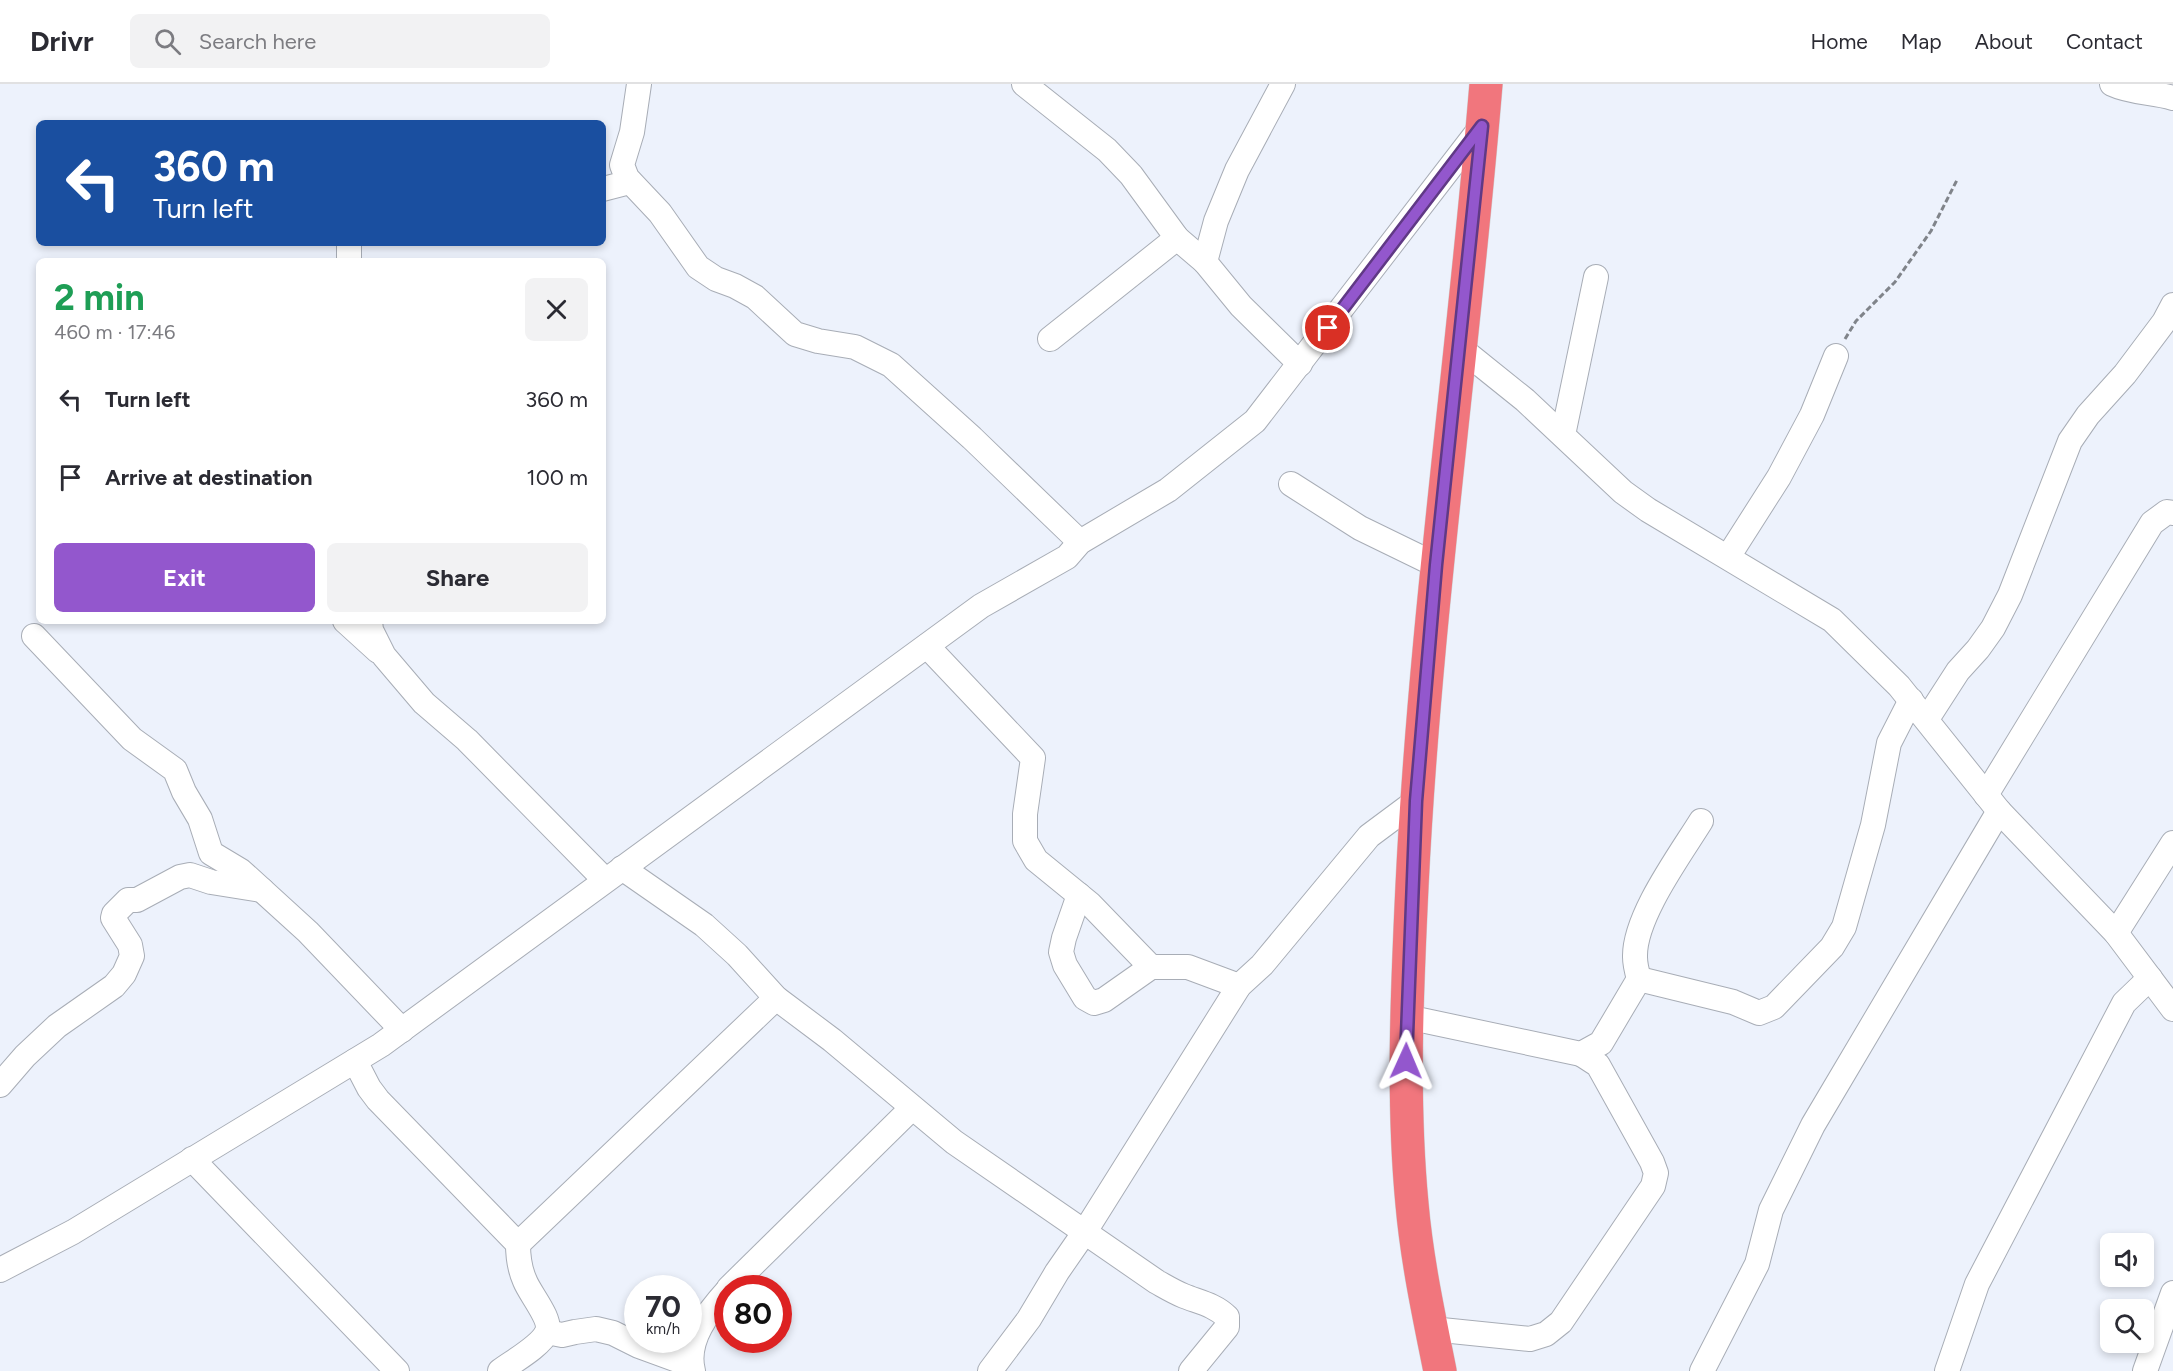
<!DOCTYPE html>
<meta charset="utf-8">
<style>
:root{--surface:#fff;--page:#f2f2f3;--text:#2b2b33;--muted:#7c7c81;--line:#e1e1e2;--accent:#9357cd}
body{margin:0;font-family:Figtree,sans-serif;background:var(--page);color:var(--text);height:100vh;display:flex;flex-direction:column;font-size:22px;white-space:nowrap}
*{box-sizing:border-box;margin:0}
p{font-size:20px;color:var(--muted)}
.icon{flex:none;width:33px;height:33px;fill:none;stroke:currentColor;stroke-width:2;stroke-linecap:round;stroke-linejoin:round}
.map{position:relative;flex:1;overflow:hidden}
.panel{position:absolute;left:36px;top:174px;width:570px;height:366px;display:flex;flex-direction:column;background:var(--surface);border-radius:9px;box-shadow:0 3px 9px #0003}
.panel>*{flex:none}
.hud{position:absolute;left:36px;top:36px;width:570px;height:126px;border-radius:9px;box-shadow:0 3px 9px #0003;background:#1a4fa0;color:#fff;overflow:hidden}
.buttons{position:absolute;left:2100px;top:1149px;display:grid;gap:12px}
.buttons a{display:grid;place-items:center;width:54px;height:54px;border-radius:9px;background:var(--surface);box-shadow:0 3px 9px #0003;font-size:30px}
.speed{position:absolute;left:624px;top:1191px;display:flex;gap:12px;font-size:30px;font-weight:700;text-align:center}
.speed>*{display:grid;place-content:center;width:78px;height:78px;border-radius:50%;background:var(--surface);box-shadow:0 3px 9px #0003;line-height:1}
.speed small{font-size:15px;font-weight:400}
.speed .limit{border:9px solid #d22;background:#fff;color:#111}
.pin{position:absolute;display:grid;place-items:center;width:51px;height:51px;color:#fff;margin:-26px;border:3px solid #fff;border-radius:50%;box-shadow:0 2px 6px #0007}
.me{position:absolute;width:66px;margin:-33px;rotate:1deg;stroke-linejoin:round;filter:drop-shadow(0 0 4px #0008)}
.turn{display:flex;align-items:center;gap:21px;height:126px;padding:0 18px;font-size:27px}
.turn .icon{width:78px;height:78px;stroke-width:2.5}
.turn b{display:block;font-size:42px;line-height:51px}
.round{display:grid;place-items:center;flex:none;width:63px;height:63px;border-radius:9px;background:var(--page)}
.overview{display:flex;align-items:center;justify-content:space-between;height:102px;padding:0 18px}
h1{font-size:36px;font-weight:700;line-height:45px;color:#1e9e55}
.cta{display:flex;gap:12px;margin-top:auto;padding:12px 18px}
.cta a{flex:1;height:69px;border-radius:9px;background:var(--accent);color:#fff;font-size:24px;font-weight:700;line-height:69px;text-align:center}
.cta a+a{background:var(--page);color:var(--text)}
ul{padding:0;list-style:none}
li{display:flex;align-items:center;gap:18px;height:78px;padding:0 18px}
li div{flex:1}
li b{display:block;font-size:22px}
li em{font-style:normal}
header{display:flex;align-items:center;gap:36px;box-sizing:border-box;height:84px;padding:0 30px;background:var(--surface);border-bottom:2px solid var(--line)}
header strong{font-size:28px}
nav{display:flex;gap:33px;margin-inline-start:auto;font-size:21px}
.search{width:420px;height:54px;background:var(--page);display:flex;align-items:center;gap:15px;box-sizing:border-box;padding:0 21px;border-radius:9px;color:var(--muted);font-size:22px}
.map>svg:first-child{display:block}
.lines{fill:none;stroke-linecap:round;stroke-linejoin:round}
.minor-casing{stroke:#a8adb6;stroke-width:26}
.highway-casing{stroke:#cfcfd0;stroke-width:34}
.path{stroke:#80848a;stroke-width:3;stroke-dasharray:6 3;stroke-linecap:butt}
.minor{stroke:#fff;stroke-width:24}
.highway{stroke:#f1767d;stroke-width:33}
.route-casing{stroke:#603985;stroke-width:15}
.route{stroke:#9357cd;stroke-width:10}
</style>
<header>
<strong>Drivr</strong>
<div class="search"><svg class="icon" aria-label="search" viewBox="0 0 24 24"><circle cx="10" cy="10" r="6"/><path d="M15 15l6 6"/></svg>Search here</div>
<nav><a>Home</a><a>Map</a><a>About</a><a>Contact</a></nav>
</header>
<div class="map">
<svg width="2173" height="1287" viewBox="0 0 2173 1287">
<rect width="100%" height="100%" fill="#edf2fc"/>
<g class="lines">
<g class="minor-casing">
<g id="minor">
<polyline points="639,0 632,48 622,81 627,94 660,129 698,183 716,195 735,202 755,213 795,250 818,257 855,263 891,281 972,354 1080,458"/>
<polyline points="1024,0 1107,66 1131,91 1177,154 1205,178 1241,222 1300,280"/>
<path d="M2112,0C2131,9 2153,8 2173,14"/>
<polyline points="603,105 630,98"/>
<polyline points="349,177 349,159"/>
<polyline points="1205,178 1216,137 1237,86 1283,0"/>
<polyline points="1050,255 1177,154"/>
<polyline points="1459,263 1525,316 1623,408 1648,426 1832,536 1899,602 1999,727 2116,849 2173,925"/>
<polyline points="1563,351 1596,193"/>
<polyline points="1291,400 1360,444 1436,481"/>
<polyline points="1728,473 1779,393 1812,331 1836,272"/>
<polyline points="345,537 378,567"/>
<polyline points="370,537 371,546 384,572 424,619 467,656 605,796"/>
<polyline points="34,552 132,655 175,686 184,708 200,735 211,769 241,787 308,848 402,946"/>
<polyline points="927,562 1033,674 1025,730 1025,757 1036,776 1090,820 1151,883"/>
<polyline points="1927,635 1958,587 1978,565 1993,544 2010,511 2070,357 2088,331 2125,290 2164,238 2173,221"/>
<polyline points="1986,711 2152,439 2167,428 2173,429"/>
<path d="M622,784L704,841L737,871L776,914L832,956L954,1058L1157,1198C1166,1203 1174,1208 1184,1212C1199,1218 1215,1221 1227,1233V1243L1191,1287"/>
<polyline points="1079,811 1064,854 1061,868 1065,881 1085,914 1094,919 1104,916 1151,883 1188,883 1239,902"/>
<polyline points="2116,849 2173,759"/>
<polyline points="1639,895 1733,918 1759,929 1774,923 1832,863 1844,843 1873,741 1889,659 1911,616"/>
<path d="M1407,933L1581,970L1601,959L1639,895C1637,888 1635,880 1635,873C1634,833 1680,771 1701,737"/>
<polyline points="355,977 369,1004 378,1016 518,1160"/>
<polyline points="0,1001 25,972 57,942 114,902 124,890 132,872 130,861 113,834 114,830 128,816 137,816 180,793 190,791 211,798 262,806"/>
<polyline points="192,1075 397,1287"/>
<polyline points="0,1186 73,1148 381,961 981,522 1067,473 1080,458 1168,406 1255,337 1482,42"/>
<polyline points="729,1204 912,1024"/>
<polyline points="1432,1245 1530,1255 1546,1250 1561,1238 1653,1102 1656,1089 1652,1078 1598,981 1581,970"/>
<polyline points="547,1248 562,1251 575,1248 596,1245 613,1249 639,1262 691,1281"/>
<path d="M500,1287C512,1278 541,1262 547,1248C552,1235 530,1210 525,1197C520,1186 518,1172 518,1160L776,914"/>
<path d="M693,1287C685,1256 709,1227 728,1206"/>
<polyline points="990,1287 1029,1235 1057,1188 1084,1149 1239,902 1262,881 1369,752 1416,717"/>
<polyline points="1702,1287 1757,1180 1771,1126 1813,1041 1999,727"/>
<polyline points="1947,1287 1977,1200 2124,919 2150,894"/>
<polyline points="2145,1287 2173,1209"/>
</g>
</g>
<g class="highway-casing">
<path id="highway" d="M1440,1287C1429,1232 1417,1177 1412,1120C1402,1015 1407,908 1412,802C1425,534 1464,268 1486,0"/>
</g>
<polyline class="path" points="1845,255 1856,237 1895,198 1931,147 1957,96"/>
<use href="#minor" class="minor"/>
<use href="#highway" class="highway"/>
</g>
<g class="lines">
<g class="route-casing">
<polyline id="route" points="1328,244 1482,42 1436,481 1416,717 1406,977"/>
</g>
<use href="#route" class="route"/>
</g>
</svg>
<div class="buttons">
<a><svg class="icon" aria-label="sound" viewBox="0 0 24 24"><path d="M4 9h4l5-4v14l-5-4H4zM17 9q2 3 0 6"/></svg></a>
<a><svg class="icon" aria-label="search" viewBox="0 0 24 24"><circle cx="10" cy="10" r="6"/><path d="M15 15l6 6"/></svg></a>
</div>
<div class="speed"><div>70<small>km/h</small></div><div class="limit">80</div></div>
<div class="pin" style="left:1328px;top:244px;background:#d93025"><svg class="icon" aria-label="arrive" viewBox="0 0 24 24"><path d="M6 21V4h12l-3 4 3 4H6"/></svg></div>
<svg class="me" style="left:1406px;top:977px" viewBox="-20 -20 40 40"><path d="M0-17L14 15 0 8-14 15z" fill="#9357cd" stroke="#fff" stroke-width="4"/></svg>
<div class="hud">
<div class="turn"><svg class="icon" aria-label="left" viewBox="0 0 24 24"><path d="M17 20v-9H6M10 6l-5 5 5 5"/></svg><div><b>360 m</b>Turn left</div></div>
</div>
<section class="panel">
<div class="overview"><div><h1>2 min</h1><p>460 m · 17:46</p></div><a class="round"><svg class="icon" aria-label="close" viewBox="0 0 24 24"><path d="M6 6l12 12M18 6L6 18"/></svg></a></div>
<ul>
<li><svg class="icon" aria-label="left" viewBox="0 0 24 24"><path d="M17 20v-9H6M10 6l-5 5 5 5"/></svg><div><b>Turn left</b></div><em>360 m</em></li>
<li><svg class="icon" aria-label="arrive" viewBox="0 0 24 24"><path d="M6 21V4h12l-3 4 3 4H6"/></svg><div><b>Arrive at destination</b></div><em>100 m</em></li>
</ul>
<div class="cta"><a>Exit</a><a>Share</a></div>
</section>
</div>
